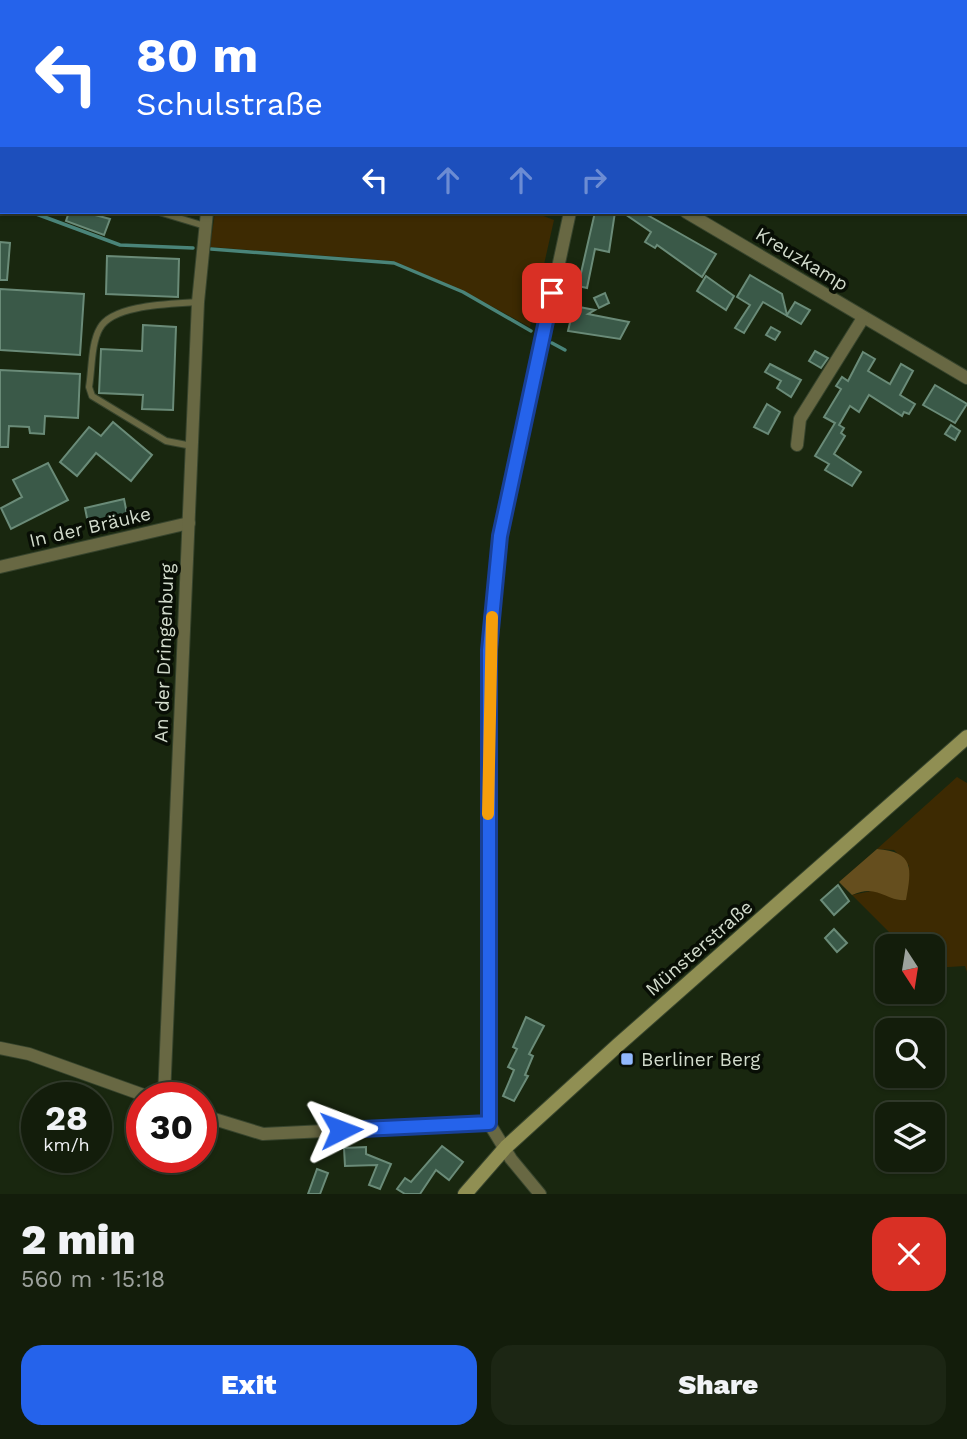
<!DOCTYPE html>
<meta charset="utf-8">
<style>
:root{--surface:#131d0b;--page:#1c2614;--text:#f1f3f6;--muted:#9da29d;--line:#323b2c;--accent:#2563eb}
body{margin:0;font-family:"Work Sans",sans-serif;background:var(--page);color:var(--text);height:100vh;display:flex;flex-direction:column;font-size:26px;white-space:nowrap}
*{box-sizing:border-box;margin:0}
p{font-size:23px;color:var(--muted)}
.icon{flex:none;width:38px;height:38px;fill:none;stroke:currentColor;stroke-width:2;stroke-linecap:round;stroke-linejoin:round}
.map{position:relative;height:1194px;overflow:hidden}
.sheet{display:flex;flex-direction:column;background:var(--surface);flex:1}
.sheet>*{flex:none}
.top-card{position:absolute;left:0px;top:0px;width:968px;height:214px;box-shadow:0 2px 5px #0004,0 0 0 2px var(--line);background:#2563eb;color:#fff;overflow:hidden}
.needle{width:46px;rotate:168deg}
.fabs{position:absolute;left:875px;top:934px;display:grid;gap:14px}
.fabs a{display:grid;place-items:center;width:70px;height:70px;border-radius:14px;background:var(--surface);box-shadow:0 2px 5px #0004,0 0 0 2px var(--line);font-size:35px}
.speed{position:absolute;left:21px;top:1082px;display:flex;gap:14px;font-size:35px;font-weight:700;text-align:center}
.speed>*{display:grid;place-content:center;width:91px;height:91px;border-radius:50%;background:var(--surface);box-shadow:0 2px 5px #0004,0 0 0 2px var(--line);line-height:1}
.speed small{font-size:18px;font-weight:400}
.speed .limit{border:10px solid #d22;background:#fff;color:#111}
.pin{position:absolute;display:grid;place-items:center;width:60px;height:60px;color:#fff;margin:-30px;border-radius:14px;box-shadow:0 4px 10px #0006}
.me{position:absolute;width:77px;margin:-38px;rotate:87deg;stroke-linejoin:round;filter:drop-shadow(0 0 5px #0008)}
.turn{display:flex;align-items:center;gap:24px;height:147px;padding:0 21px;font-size:32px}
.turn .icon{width:91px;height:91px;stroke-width:2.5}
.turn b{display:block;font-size:49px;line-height:60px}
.lanes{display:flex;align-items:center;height:66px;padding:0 21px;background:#0003;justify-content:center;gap:35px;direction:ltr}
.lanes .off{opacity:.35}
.round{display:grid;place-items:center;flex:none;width:74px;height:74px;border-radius:21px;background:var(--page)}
.headline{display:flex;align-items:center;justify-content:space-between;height:119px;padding:0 21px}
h1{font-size:42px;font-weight:800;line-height:52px}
.cta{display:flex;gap:14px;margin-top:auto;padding:14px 21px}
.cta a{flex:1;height:80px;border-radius:21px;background:var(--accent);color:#fff;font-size:28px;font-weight:800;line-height:80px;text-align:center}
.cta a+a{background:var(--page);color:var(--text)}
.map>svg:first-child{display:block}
.green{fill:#3d2a02}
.forest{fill:#654e1e}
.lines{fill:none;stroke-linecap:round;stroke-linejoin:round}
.stream{stroke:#4a8479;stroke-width:3.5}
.building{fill:#3a5948;stroke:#6a8b78;stroke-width:2}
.lane-casing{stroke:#37442d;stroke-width:8}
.street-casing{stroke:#37442d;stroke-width:14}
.secondary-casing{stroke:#37442d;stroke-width:16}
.lane{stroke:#686843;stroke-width:6}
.street{stroke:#686843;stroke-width:12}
.secondary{stroke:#908f53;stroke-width:14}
.route-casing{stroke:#184099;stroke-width:18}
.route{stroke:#2563eb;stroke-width:12}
.slow{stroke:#f59e0b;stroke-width:12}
.poi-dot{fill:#91b8fd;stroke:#080e05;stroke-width:2.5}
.labels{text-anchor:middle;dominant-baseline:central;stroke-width:7;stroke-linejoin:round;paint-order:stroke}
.street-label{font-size:19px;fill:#d2dbcc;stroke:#080e05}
.poi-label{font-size:19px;fill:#d2dbcc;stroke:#080e05;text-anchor:start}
</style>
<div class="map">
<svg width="967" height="1194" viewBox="0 0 967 1194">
<rect width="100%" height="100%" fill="#19270f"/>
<g class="green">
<polygon points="0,0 235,0 2,2 2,200"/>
<polygon points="215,212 533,212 554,220 530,327 465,292 393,261 210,247"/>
<polygon points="957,777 967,783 967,972 965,966 933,968 933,947 892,947 891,934 852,895 876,890 899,900 909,866 894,850 877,849"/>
</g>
<path class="forest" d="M877,849C914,852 912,868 906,900C886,902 878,883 852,895L839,882Z"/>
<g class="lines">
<g class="stream">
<polyline points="0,200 2,201"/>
<polyline points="31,212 120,245 193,248"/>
<polyline points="211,249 394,263 463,292 531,331"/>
<polyline points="552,343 565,350"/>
</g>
</g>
<g class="building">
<polygon points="69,212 84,212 110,219 104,235 66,221"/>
<polygon points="595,212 615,212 609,252 595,249 587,288 578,286"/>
<polygon points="622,212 642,212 716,254 702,277 657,245 655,248 645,242 651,232"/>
<polygon points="0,242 10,243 7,280 0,280"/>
<polygon points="107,256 179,259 178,297 106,294"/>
<polygon points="750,275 782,294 787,315 795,302 810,310 801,324 763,302 744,333 735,328 750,305 737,297"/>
<polygon points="706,276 734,296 726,310 697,291"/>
<polygon points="0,289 84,294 80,355 0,350"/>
<polygon points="605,293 609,303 599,308 594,298"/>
<polygon points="574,306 595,310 588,314 629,322 620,339 568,331"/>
<polygon points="143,325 176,327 173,410 142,409 143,395 99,393 101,349 142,351"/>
<polygon points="771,327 780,332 775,340 766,335"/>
<polygon points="815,351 828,358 821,368 809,361"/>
<polygon points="863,352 875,359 868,371 890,384 901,364 913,371 900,395 915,404 909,414 904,412 902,416 869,395 859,412 850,406 839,425 844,428 841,433 845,436 834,454 861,472 852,486 825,470 829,464 815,456 835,423 824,417 841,389 836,386 842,377 848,381"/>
<polygon points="770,364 801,380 791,397 777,388 781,381 765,372"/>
<polygon points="0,370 80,374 78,418 45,416 44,434 30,433 29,427 9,426 8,447 0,447"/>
<polygon points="935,385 967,404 955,423 923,405"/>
<polygon points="767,404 780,412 768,434 754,427"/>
<polygon points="113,422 152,455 131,481 96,453 77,476 60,462 89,427 101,436"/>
<polygon points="951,425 960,431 955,440 945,434"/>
<polygon points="48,463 68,500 11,529 1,508 22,497 13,480"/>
<polygon points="124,499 128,519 89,528 85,508"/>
<polygon points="838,885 849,901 834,915 821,900"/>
<polygon points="834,929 847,943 837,952 825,938"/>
<polygon points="526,1017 544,1026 529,1054 533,1056 525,1075 528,1076 514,1101 503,1096 514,1070 508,1067 517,1049 513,1047"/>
<polygon points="442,1146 463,1162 449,1180 436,1170 420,1194 405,1194 397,1189 405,1178 411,1182"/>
<polygon points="366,1147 366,1154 391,1164 380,1189 369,1185 377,1165 345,1166 344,1148"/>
<polygon points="317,1169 328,1173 320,1194 308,1194"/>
</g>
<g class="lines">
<g class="lane-casing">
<g id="lane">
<polyline points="132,212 146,212"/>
<polyline points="159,212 205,226"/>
<path d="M192,446L166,441L92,396L89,387C92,370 91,343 100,328C113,304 174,304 198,302"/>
</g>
</g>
<g class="street-casing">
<g id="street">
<polyline points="329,0 332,2"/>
<polyline points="242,2 242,0"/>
<polyline points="635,2 636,0"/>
<polyline points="686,212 967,378"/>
<polyline points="797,445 800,419 863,318"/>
<polyline points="0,567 189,523"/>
<polyline points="0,1048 29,1054 149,1097"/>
<polyline points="164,1097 198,302 207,212"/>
<polyline points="201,1115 263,1134 489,1123"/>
<polyline points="540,1194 511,1159 489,1123 489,650 500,536 570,212"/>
</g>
</g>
<g class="secondary-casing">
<polyline id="secondary" points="465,1194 506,1147 618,1045 967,737"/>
</g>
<use href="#lane" class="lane"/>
<use href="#street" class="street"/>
<use href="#secondary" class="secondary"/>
</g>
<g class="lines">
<g class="route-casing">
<polyline id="route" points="341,1130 489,1123 489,650 500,536 552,293"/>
</g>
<use href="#route" class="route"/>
<polyline class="slow" points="488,814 492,617"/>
</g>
<rect class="poi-dot" x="620" y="1052" width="14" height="14" rx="3.5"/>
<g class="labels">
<g class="street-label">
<text transform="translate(802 259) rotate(31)">Kreuzkamp</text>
<text transform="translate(90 527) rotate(-13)">In der Bräuke</text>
<text transform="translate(164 653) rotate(-88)">An der Dringenburg</text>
<text transform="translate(699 948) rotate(-41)">Münsterstraße</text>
</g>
<g class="poi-label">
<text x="641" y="1059">Berliner Berg</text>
</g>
</g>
</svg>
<div class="fabs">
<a><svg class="needle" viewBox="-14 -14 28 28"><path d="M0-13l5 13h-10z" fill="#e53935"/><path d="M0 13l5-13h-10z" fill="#9da29d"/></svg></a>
<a><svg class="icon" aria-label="search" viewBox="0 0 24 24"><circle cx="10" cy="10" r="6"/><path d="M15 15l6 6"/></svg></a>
<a><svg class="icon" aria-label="layers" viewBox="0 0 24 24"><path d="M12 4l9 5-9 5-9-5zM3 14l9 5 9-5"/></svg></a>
</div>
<div class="speed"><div>28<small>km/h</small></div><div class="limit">30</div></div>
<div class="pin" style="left:552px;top:293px;background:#d93025"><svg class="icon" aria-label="arrive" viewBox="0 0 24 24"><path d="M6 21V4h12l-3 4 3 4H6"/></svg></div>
<svg class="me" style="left:341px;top:1130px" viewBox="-20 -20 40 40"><path d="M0-17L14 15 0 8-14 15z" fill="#2563eb" stroke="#fff" stroke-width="4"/></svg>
<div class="top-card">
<div class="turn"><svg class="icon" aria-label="left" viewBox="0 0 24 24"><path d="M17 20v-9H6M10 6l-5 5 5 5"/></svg><div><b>80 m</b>Schulstraße</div></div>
<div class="lanes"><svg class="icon" aria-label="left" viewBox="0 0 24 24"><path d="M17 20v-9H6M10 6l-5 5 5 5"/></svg><svg class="icon off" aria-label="ahead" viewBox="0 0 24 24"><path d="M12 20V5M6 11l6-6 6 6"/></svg><svg class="icon off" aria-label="ahead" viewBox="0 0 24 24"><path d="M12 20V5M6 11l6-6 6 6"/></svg><svg class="icon off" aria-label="right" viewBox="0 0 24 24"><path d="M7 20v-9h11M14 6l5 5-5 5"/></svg></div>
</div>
</div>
<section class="sheet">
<div class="headline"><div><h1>2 min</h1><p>560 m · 15:18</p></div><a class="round" style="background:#d93025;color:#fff"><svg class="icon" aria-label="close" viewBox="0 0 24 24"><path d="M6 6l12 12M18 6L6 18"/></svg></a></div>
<div class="cta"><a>Exit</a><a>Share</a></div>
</section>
